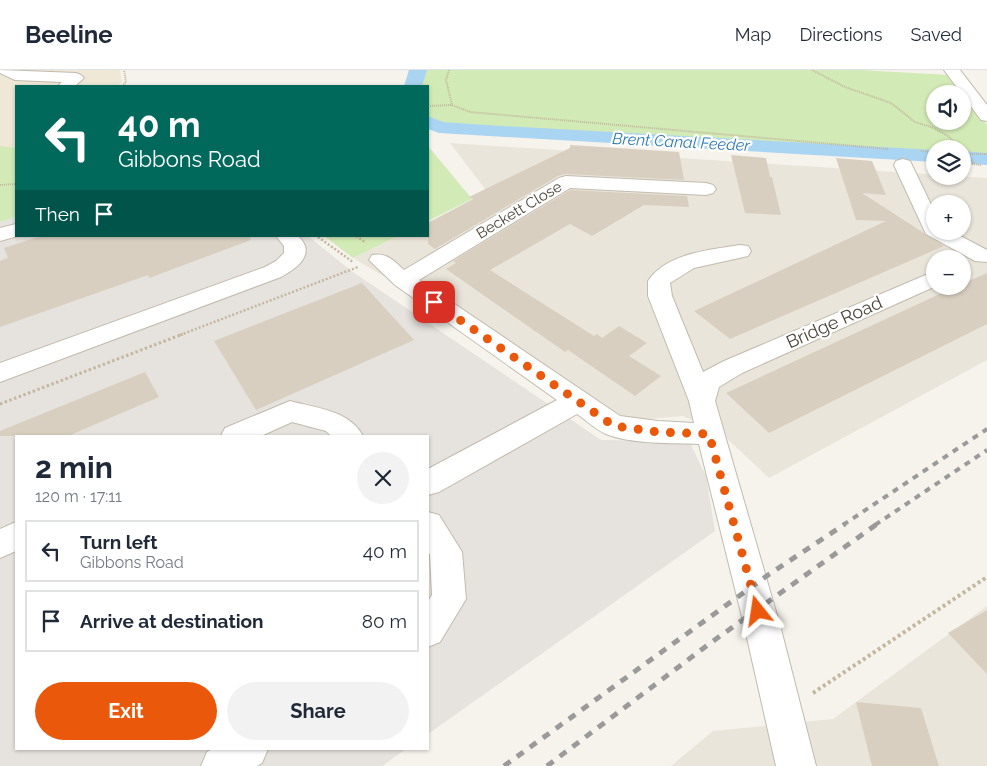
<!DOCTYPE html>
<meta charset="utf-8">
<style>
:root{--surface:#fff;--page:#f2f2f3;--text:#1f2937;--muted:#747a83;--line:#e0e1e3;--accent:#ea580c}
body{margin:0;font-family:Raleway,sans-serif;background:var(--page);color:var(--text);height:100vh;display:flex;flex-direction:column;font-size:19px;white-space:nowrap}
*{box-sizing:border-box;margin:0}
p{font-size:16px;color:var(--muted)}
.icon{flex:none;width:28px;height:28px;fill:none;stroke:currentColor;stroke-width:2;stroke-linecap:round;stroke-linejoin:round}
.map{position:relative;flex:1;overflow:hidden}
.panel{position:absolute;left:15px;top:365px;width:414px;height:315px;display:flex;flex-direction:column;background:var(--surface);border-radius:0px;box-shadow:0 1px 4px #0004}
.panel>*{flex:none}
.guide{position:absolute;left:15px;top:15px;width:414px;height:152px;border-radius:0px;box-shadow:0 1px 4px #0004;background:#00695c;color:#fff;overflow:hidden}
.tools{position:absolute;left:926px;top:15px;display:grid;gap:10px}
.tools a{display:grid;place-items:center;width:45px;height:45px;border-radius:50%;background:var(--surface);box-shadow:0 1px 4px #0004;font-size:25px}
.pin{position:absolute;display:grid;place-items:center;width:42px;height:42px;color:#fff;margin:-21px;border-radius:10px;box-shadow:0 2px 8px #0006}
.me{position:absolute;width:55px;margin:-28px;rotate:345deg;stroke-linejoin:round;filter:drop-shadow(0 0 4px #0008)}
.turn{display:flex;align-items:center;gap:18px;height:105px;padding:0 20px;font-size:22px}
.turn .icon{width:65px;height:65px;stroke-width:2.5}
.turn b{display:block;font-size:35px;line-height:42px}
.then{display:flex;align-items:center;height:48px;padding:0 20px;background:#0003;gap:10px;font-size:19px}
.round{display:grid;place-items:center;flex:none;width:52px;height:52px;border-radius:26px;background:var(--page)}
.summary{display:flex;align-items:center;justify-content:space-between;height:85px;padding:0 20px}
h1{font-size:30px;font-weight:700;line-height:38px}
.button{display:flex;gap:10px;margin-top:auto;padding:10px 20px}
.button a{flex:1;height:58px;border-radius:30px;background:var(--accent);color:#fff;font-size:20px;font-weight:700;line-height:58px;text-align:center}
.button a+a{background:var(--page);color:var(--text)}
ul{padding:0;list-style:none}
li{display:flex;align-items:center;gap:15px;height:62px;margin:0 10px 8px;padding:0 10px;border:2px solid var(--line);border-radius:0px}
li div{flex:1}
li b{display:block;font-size:19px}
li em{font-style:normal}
header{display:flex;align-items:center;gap:30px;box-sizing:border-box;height:70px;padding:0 25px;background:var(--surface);border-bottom:1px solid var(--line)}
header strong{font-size:24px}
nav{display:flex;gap:28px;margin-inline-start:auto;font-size:18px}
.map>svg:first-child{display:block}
.residential{fill:#eae5da;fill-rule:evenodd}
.industrial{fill:#e6e2dd}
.education{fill:#efe8d6}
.green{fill:#d2eab5;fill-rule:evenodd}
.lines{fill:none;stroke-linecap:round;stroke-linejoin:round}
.canal{fill:#a9d4f2;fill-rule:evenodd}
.building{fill:#d8cfc1}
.minor-casing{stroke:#c2bbae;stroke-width:2}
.path-far3{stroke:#c4b79f;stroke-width:2;stroke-dasharray:1 1;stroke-linecap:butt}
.path-far2{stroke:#c4b79f;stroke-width:2.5;stroke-dasharray:2 2;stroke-linecap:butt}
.path-far1{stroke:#c4b79f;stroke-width:3;stroke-dasharray:2.5 2.5;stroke-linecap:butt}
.path{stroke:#c4b79f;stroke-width:4;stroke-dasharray:3 3;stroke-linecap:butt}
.minor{fill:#fff;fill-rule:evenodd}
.rail-far1{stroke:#9a9a9a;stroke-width:4;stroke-dasharray:6 6;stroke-linecap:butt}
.rail{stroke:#9a9a9a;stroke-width:5;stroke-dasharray:8 8;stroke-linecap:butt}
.route{stroke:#ea580c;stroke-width:9;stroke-dasharray:0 16.2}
.labels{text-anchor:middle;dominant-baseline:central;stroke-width:4.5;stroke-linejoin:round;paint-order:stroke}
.far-street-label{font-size:15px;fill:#4b4439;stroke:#fff}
.far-water-label{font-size:16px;font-style:italic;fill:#2e7ab2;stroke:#fff}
.street-label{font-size:18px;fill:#4b4439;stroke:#fff}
</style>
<header>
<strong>Beeline</strong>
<nav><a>Map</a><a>Directions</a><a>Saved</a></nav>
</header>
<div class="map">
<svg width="987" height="696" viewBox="0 0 987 696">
<rect width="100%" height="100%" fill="#f6f3ec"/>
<g class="residential">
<path d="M450,73L987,108V290L769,408L722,364L683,346L627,351L353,188L398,166H428V152L488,123ZM935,134H962V161H935ZM935,189H962V216H935Z"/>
<polygon points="987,536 987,696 671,696 713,661 833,649"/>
</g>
<polygon class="industrial" points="16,147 16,166 308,166 350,200 601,370 689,371 706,406 715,461 428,664 428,366 16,366 16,679 406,679 382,696 0,696 0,152"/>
<polygon class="education" points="0,0 120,0 122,12 117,16 16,16 16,81 0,93"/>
<g class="green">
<path d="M423,0H860L949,5L987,55V91L963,90L962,79H935V89L434,60L428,49V16H418ZM935,24H962V51H935Z"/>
<polygon points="0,76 16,78 16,147 0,152"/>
<polygon points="428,76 472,129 428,151"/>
<polygon points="324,166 398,166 353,188"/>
</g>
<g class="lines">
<g class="canal">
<polygon points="409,0 427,0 422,16 404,16"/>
<polygon points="428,46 443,52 485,55 935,80 935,92 439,63 428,59"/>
<polygon points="962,81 987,83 987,95 962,93"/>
</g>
</g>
<g class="building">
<polygon points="570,75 679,82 684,110 565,104 558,106 435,179 428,174 428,153 473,129 469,127 570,78"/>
<polygon points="731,85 766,88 770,107 772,107 781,145 745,143"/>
<polygon points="836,88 872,91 886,125 862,123 944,176 730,269 694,241 886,151 856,150"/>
<polygon points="570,120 687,126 689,137 644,135 592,166 570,154 490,200 594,266 597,264 602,268 619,256 647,273 629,286 661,306 635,326 568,280 565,282 446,199 456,193 453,191"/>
<polygon points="41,166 250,166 251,170 149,208 148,205 0,257 0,191 8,188 4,178"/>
<polygon points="987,203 987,254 769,363 726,323 957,216 962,216 962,214"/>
<polygon points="362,213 414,270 256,340 214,271"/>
<polygon points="145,302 159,327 68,366 0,366 0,361"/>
<polygon points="987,540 987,604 948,563"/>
<polygon points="856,632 921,638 939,696 872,696"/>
</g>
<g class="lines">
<g class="minor-casing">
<g id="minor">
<polygon points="0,0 76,3 81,5 84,8 75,16 58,16 62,12 15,10 0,3"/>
<polygon points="944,0 960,0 987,35 987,51 981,50"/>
<polygon points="903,89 910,91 912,95 935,143 935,161 951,161 987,180 987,192 975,191 926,164 894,95 896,91"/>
<path d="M566,106L706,113L713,115L716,119L713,123L706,125L570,118L419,210L620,346L658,351L694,353L689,331L648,226V211C666,183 710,180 740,175L748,176L751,181L748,186L694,198L670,213L672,226L703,302L724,291L935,201L936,216L742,303L719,317L715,331L781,559L816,696H776L745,559L699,374C673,373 630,374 606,364C596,360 586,350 577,344L439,422L428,425V399L557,330L395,215L369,190L372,185C387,182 394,191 404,200L559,108Z"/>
<polygon points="16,154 18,166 0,171 0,158"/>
<path d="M276,166H298C317,184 297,198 281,207L0,312V293L265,197L276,191L284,183V176Z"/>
<path d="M290,331C316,338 349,340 363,366H331L326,361L292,352L261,366H221L225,358Z"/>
<polygon points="428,442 439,445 462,482 466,529 440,572 428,577 428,531 432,525 430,485 428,481"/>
<polygon points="16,452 16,481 0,488 0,459"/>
<polygon points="212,679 268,679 262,693 257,696 201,696 207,682"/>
</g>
</g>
<g class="path-far3">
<polyline points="449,0 446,10 452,35 470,42 889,79"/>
<polyline points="812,0 845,17 891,33 915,52 934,58 948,66 961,79"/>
<polyline points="122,16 126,12 124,0"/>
<polyline points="428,36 452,35"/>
<polyline points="921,81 935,82"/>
<polyline points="962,84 987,84"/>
<polyline points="966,84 974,94"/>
<polyline points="962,93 982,95"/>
<polyline points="0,115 16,114"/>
</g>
<g class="path-far2">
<polyline points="356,166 366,173"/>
<polyline points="318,167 353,192"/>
<polyline points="180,265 358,197"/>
</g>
<polyline class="path-far1" points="0,334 183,264"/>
<polyline class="path" points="813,623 987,507"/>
<use href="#minor" class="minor"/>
<g class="rail-far1">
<polyline points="843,455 987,359"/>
<polyline points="875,455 987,380"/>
</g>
<g class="rail">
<polyline points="504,696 768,505 845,454"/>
<polyline points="547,696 709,574 877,454"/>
</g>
</g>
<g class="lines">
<polyline class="route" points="434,232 614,356 658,362 709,364 758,541"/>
</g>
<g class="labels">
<g class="far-street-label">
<text transform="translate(519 140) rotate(-31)">Beckett Close</text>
</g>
<g class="far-water-label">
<text transform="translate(681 72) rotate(3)">Brent Canal Feeder</text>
</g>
<g class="street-label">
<text transform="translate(834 252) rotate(-24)">Bridge Road</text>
</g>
</g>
</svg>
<div class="tools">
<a><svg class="icon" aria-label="sound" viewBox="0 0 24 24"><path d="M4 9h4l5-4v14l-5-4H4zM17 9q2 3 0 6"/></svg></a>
<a><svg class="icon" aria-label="layers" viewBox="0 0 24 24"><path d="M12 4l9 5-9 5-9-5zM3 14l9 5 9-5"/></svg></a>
<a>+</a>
<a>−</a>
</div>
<div class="pin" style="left:434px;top:232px;background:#d93025"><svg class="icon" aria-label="arrive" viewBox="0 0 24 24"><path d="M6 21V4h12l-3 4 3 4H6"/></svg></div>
<svg class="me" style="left:758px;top:541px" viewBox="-20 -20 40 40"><path d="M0-17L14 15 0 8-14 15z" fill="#ea580c" stroke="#fff" stroke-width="4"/></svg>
<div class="guide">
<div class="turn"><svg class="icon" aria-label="left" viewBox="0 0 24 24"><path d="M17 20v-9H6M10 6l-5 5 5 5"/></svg><div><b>40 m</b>Gibbons Road</div></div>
<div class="then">Then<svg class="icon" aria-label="arrive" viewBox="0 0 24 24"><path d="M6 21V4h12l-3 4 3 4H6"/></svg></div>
</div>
<section class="panel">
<div class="summary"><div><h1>2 min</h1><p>120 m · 17:11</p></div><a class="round"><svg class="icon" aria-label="close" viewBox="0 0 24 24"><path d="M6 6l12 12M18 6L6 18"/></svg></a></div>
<ul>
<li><svg class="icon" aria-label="left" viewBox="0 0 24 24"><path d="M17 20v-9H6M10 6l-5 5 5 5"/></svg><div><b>Turn left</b><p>Gibbons Road</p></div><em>40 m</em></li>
<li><svg class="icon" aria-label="arrive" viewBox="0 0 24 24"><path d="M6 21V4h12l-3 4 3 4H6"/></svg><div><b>Arrive at destination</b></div><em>80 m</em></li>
</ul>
<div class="button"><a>Exit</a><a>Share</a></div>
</section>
</div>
